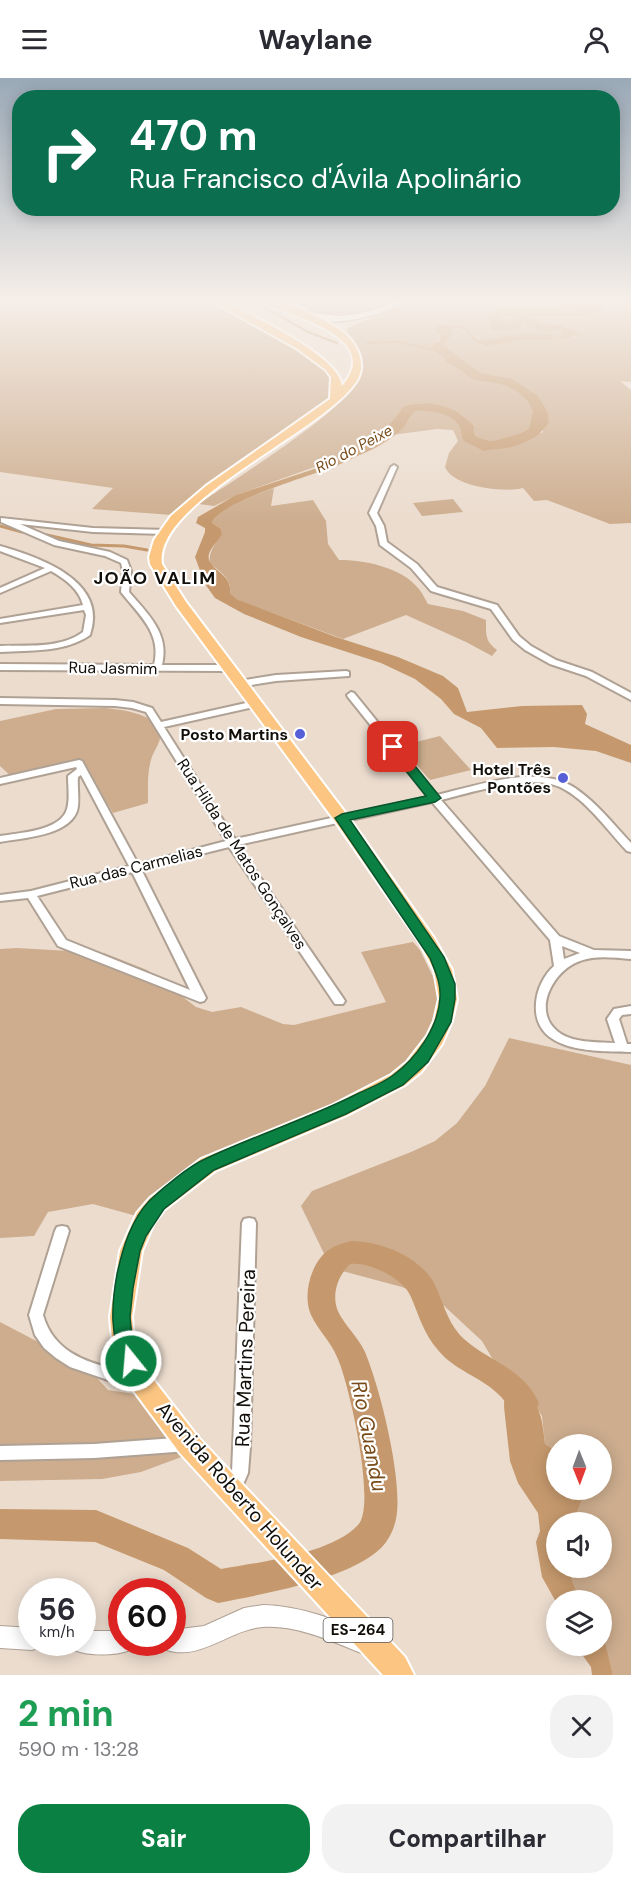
<!DOCTYPE html>
<html lang="pt">
<meta charset="utf-8">
<style>
:root{--surface:#fff;--page:#f2f2f3;--text:#2b2b33;--muted:#7c7c81;--accent:#0b8043}
body{margin:0;font-family:"DM Sans",sans-serif;background:var(--page);color:var(--text);height:100vh;display:flex;flex-direction:column;font-size:22px;white-space:nowrap}
*{box-sizing:border-box;margin:0}
p{font-size:20px;color:var(--muted)}
.icon{flex:none;width:33px;height:33px;fill:none;stroke:currentColor;stroke-width:2;stroke-linecap:round;stroke-linejoin:round}
.map{position:relative;height:1597px;overflow:hidden}
.drawer{display:flex;flex-direction:column;background:var(--surface);flex:1}
.drawer>*{flex:none}
.hud{position:absolute;left:12px;top:12px;width:608px;height:126px;border-radius:24px;box-shadow:0 3px 15px #0003;background:#0b6e4f;color:#fff;overflow:hidden}
.needle{width:39px;rotate:179deg}
.tools{position:absolute;left:546px;top:1356px;display:grid;gap:12px}
.tools a{display:grid;place-items:center;width:66px;height:66px;border-radius:50%;background:var(--surface);box-shadow:0 3px 15px #0003;font-size:30px}
.speed{position:absolute;left:18px;top:1500px;display:flex;gap:12px;font-size:30px;font-weight:700;text-align:center}
.speed>*{display:grid;place-content:center;width:78px;height:78px;border-radius:50%;background:var(--surface);box-shadow:0 3px 15px #0003;line-height:1}
.speed small{font-size:15px;font-weight:400}
.speed .limit{border:9px solid #d22;background:#fff;color:#111}
.pin{position:absolute;display:grid;place-items:center;width:51px;height:51px;color:#fff;margin:-26px;border-radius:12px;box-shadow:0 3px 9px #0006}
.me{position:absolute;width:66px;margin:-33px;rotate:343deg;stroke-linejoin:round;filter:drop-shadow(0 0 4px #0008)}
.turn{display:flex;align-items:center;gap:21px;height:126px;padding:0 18px;font-size:27px}
.turn .icon{width:78px;height:78px;stroke-width:2.5}
.turn b{display:block;font-size:42px;line-height:51px}
.round{display:grid;place-items:center;flex:none;width:63px;height:63px;border-radius:24px;background:var(--page)}
.overview{display:flex;align-items:center;justify-content:space-between;height:102px;padding:0 18px}
h1{font-size:36px;font-weight:800;line-height:45px;color:#1e9e55}
.primary-button{display:flex;gap:12px;margin-top:auto;padding:12px 18px}
.primary-button a{flex:1;height:69px;border-radius:24px;background:var(--accent);color:#fff;font-size:24px;font-weight:800;line-height:69px;text-align:center}
.primary-button a+a{background:var(--page);color:var(--text)}
header{display:flex;justify-content:space-between;align-items:center;height:78px;padding:0 18px;background:var(--surface);font-size:27px;font-weight:800}
.map>svg:first-child{display:block}
.green{fill:#cdad8e}
.water{fill:#c5996d}
.lines{fill:none;stroke-linecap:round;stroke-linejoin:round}
.stream-far1{stroke:#c5996d;stroke-width:2}
.stream{stroke:#c5996d;stroke-width:3}
.river{fill:#c5996d;fill-rule:evenodd}
.minor-casing{stroke:#afa194;stroke-width:4}
.tertiary-casing{stroke:#afa194;stroke-width:2}
.secondary-casing{stroke:#afa194;stroke-width:3}
.primary-casing{stroke:#fff;stroke-width:4}
.minor{fill:#fff;fill-rule:evenodd}
.tertiary{fill:#fff;fill-rule:evenodd}
.secondary{fill:#fff;fill-rule:evenodd}
.primary{fill:#fcc582;fill-rule:evenodd}
.route{fill:#0b8043;stroke:#07532c;stroke-width:1.5}
.poi-dot{fill:#575fd6;stroke:#fff;stroke-width:2}
.labels{text-anchor:middle;dominant-baseline:central;stroke-width:4.5;stroke-linejoin:round;paint-order:stroke}
.far-water-label{font-size:15px;font-style:italic;fill:#784c1a;stroke:#fff}
.shield{fill:#fff;stroke:#595653;stroke-width:1.5}
.shield-label{font-size:15px;font-weight:bold;fill:#120e09}
.street-label{font-size:16px;fill:#120e09;stroke:#fff}
.poi-label{font-size:16px;font-weight:bold;fill:#120e09;stroke:#fff;text-anchor:end}
.far-district-label{font-size:18px;font-weight:bold;letter-spacing:1.5px;fill:#120e09;stroke:#fff}
.near-street-label{font-size:20px;fill:#120e09;stroke:#fff}
.near-water-label{font-size:21px;font-style:italic;fill:#784c1a;stroke:#fff}
</style>
<header><svg class="icon" aria-label="menu" viewBox="0 0 24 24"><path d="M4 6h16M4 12h16M4 18h16"/></svg>Waylane<svg class="icon" aria-label="person" viewBox="0 0 24 24"><circle cx="12" cy="8" r="4"/><path d="M4 21q1-7 8-7t8 7"/></svg></header>
<div class="map">
<svg width="631" height="1597" viewBox="0 0 631 1597">
<rect width="100%" height="100%" fill="#ebdcce"/>
<g class="green">
<polygon points="0,220 206,220 317,282 333,299 331,320 172,437 92,431 113,410 0,394"/>
<path d="M327,220C345,226 357,222 375,220C386,219 398,220 410,220L359,239L318,237L265,221Z"/>
<path d="M418,220H552L554,224L568,230L591,232C579,242 509,225 488,237L493,244L492,246L498,253L518,251L522,244L560,252L563,256L559,259L524,257L520,260L482,263L463,248L440,247L437,256L441,260L437,263L438,275L448,278L444,284L474,298L495,303L530,319L539,336C538,340 537,347 535,350C524,369 487,366 472,356V353C453,332 437,325 409,330L391,354L337,381L239,416L214,428L199,426C231,403 354,329 362,295C366,277 356,266 347,254L348,250Z"/>
<path d="M559,220H631V304L620,303L631,312V445L610,446L547,422L534,423L523,410C504,415 453,409 445,389L449,375L458,363L453,352L437,351L392,357L407,344L414,333C432,330 449,336 462,348L463,357L490,371L519,366L543,354L541,323L502,301L476,296L458,283L454,277L441,268L453,255L451,251L457,250L470,257L479,266L529,259L565,261L579,258L569,250L547,248L522,242L495,249L497,237L500,236L600,235V229L572,226Z"/>
<path d="M274,410L271,428L313,422L326,443L328,466L339,482C364,482 401,489 418,510C422,514 425,521 428,526L463,533L486,542C486,557 485,563 497,572L492,578L466,564L406,537L343,561L235,521L230,515C232,501 220,493 210,486C207,472 220,464 220,450L212,445C217,430 259,415 274,410Z"/>
<polygon points="453,421 463,434 422,438 413,425"/>
<path d="M106,630C122,632 163,636 160,660C159,667 153,674 151,682C147,696 148,711 148,725L113,735L83,686L15,702L0,688V643L56,631Z"/>
<polygon points="440,658 471,692 430,702 400,668"/>
<polygon points="413,864 420,872 434,901 441,931 435,975 428,985 407,1004 258,1064 140,1139 93,1126 48,1134 34,1158 0,1160 0,871 17,870 104,875 147,892 196,929 212,934 241,929 283,946 294,947 386,924 361,874"/>
<polygon points="509,960 631,987 631,1597 613,1597 602,1552 602,1522 580,1522 572,1502 570,1490 602,1490 602,1444 573,1444 582,1422 592,1412 602,1412 602,1366 556,1366 556,1373 545,1366 542,1338 528,1316 505,1302 482,1263 441,1225 402,1209 331,1190 301,1128 312,1113 411,1074 435,1063 457,1045 485,1008"/>
<polygon points="0,1244 88,1290 108,1312 134,1316 184,1378 141,1394 102,1401 0,1403"/>
</g>
<g class="water">
<path d="M553,220L581,228L600,229L604,233C584,245 522,228 497,237L499,242L495,249L522,242L547,248L569,250L576,253L580,257L566,261L529,259L479,266C470,262 468,252 457,250L451,251L453,256L441,268L454,277L458,284L476,296L502,301L530,315L541,323L547,333L549,344C539,362 510,373 489,371C481,370 470,361 463,357L462,348C450,336 432,330 415,333C405,345 395,357 382,365C367,374 351,381 336,388C313,397 218,424 212,445L220,450L222,456C218,463 211,469 209,476C205,492 233,494 230,515L236,521L336,559L398,579L443,598L458,610L467,634L522,628L582,627L587,636L585,646L631,667V685L596,673L554,669L497,670L481,650L454,636L441,621L415,601L381,585L301,559L244,536L215,520L205,506L195,479L205,454V450L196,445L198,439L236,417L320,389L383,359L393,351L409,330C427,327 464,332 474,349L472,356C487,366 524,369 535,350C537,347 538,340 539,336L531,325L530,319L495,303L474,298L444,284L447,278L431,271L441,260L434,251L440,247L463,248L479,262L487,263L520,260L524,257L559,259L563,256L560,252L522,244L521,250L518,251L498,253L491,251L490,248L493,244L488,237L492,235L592,233L561,229Z"/>
<path d="M505,1302C538,1322 541,1328 545,1366L556,1373V1412H592L582,1422L573,1444H556V1490H570L572,1502L580,1522L556,1524L542,1499L536,1464L540,1453L538,1435L518,1405L510,1383L504,1329Z"/>
<polygon points="602,1552 603,1555 613,1597 592,1597 591,1589 576,1568 602,1568"/>
</g>
<g class="lines">
<g class="stream-far1">
<polyline points="265,226 265,230 308,254 337,265"/>
<polyline points="367,265 399,264 435,272"/>
</g>
<g class="stream">
<polyline points="0,448 22,454"/>
<polyline points="47,457 91,467 124,468 147,472"/>
</g>
<g class="river">
<path d="M554,220L602,228L607,231L590,238H525L541,245L564,248L566,250C554,258 533,250 521,245L517,251L497,249L485,239L498,232H589L556,225ZM500,238H519L511,241L509,245L498,239Z"/>
<polygon points="527,255 550,256 556,259 550,262 527,261 486,268 480,265 486,262"/>
<path d="M439,264L480,295L512,301L538,318L545,333L540,356L529,362L484,373L464,363C461,358 462,354 460,349C453,335 428,332 415,333C410,337 408,344 404,349C395,359 362,381 348,378L346,375L348,372C373,360 388,353 403,329C428,320 468,328 475,358L486,365L519,356L529,351L533,333L528,323L518,314L505,307L472,301L433,272L431,270L435,265Z"/>
<path d="M351,1163C380,1163 419,1178 434,1205C444,1225 447,1245 464,1261C491,1285 522,1289 539,1325L535,1335L524,1339C511,1334 507,1324 497,1315C479,1298 454,1292 438,1272C424,1256 419,1238 411,1219C404,1201 369,1183 350,1186C339,1197 333,1212 336,1227C339,1242 358,1258 365,1274C380,1310 401,1395 397,1434C396,1447 390,1461 381,1470C348,1502 262,1516 218,1525L206,1520L164,1492L95,1464L0,1461V1431L96,1432L188,1470L221,1491C260,1484 331,1476 358,1447C377,1428 349,1304 337,1279C331,1264 318,1252 311,1237C302,1217 311,1183 330,1171C336,1167 344,1165 351,1163Z"/>
</g>
<g class="minor-casing">
<g id="minor">
<polygon points="277,220 285,220 309,230 304,235 300,235 302,231"/>
<polygon points="394,387 397,389 377,435 384,448 387,464 417,486 437,509 497,527 519,558 531,568 556,582 592,594 631,615 631,622 586,598 550,586 525,572 513,562 491,531 431,513 411,490 380,467 376,448 369,435 391,389"/>
<path d="M1,440L93,450L167,452V456H164L93,454L20,446L59,463L110,474L127,482L131,493L129,514C148,536 170,556 162,587H227L231,590L227,593L0,592V586L154,587C162,555 139,537 121,514L123,493L121,485L105,478L54,467L1,444Z"/>
<path d="M0,468C39,479 109,503 90,557C64,575 30,572 0,574V568C27,567 60,571 83,554L86,537L84,532L0,545V541L83,527C79,511 65,501 51,493L0,515V510L45,490L0,473Z"/>
<polygon points="346,593 349,594 349,598 276,603 239,609 235,606 239,603 276,597"/>
<path d="M351,614L354,615L437,717C477,708 538,685 575,710C597,725 613,746 631,765V774L627,773C607,752 587,722 560,709C531,695 471,715 441,722L559,858L594,872L631,873V881C614,880 596,877 580,883C555,891 531,931 557,953C571,965 596,964 615,965L607,941L614,931L631,928V936L622,937L619,941L627,966H631V974C597,973 532,976 536,925C537,911 544,897 554,888L550,862L432,724L238,767L343,920L345,923L343,926H335L229,769L141,791L206,920L204,923L200,924L58,868L28,820L0,823V817L31,813L129,788L81,697L78,699C77,710 80,723 77,733C68,758 22,760 0,764V758C18,755 61,753 67,731C70,721 68,709 68,698L77,691L76,689L0,706V700L79,682L82,683L138,786L226,763L146,634L132,630L115,628L0,626V620L115,622L133,624L152,630L161,644L255,623L258,624L259,626L258,628L164,649L235,761L428,719L348,619L347,617ZM132,794L190,912L66,862L37,818ZM562,868L580,875L564,881Z"/>
<polygon points="249,1140 254,1141 256,1145 250,1369 248,1395 238,1418 232,1420 226,1418 224,1413 232,1395 242,1145 244,1141"/>
<path d="M62,1148L67,1149L69,1153L43,1237C53,1272 83,1284 116,1291C125,1293 135,1294 144,1297L146,1302L144,1307L139,1309L108,1302L70,1289L56,1280L44,1270L35,1257L29,1237L55,1153L57,1149Z"/>
<polygon points="188,1359 193,1361 196,1366 193,1371 188,1373 94,1380 0,1382 0,1368 94,1366"/>
</g>
</g>
<g class="tertiary-casing">
<g id="tertiary">
<path d="M263,1527C303,1528 338,1543 374,1558L377,1566L374,1574L366,1577C333,1564 299,1547 263,1549C230,1551 198,1585 164,1571L162,1566L160,1572C149,1576 140,1576 130,1572C115,1578 89,1578 74,1572L71,1564H82V1553H122V1564H172V1552L204,1548L244,1530Z"/>
<polygon points="0,1548 32,1550 32,1564 42,1564 40,1569 32,1572 0,1570"/>
</g>
</g>
<g class="secondary-casing">
<path id="secondary" d="M401,220H412C391,235 329,253 305,238C313,233 331,238 342,238C363,236 383,230 401,220Z"/>
</g>
<g class="primary-casing">
<path id="primary" d="M206,220H217C245,235 339,276 342,308C388,256 277,235 252,220C282,220 312,235 337,250C355,261 369,284 356,304C323,354 153,424 162,486L186,524L347,737L434,860L452,892L457,921L452,943L442,966L421,994L405,1007L347,1037L215,1093L164,1132L154,1145L142,1173L132,1239L134,1260L149,1296L197,1358L405,1579L414,1597H383L179,1374L131,1309L112,1260L110,1239L120,1173L137,1135L150,1120L201,1081L333,1027L391,997L407,984L427,958L434,943L439,921L434,892L420,865L335,743L176,528L150,486L149,479L154,462L171,438L206,408L330,321L331,299L326,292L296,270Z"/>
</g>
<use href="#minor" class="minor"/>
<use href="#tertiary" class="tertiary"/>
<use href="#secondary" class="secondary"/>
<use href="#primary" class="primary"/>
</g>
<linearGradient id="sky" x2="0" y2="1"><stop stop-color="#9aa9b7"/><stop offset="0.5" stop-color="#f6efe9"/><stop offset="1" stop-color="#f6efe9" stop-opacity="0"/></linearGradient>
<rect width="631" height="444" fill="url(#sky)"/>
<path class="route" d="M393,665L397,666L441,720L435,724L350,742L444,879L455,906V921L451,944L428,984L403,1007L346,1036L214,1092L164,1131L146,1158L140,1173L133,1210L130,1239L132,1260L141,1283L138,1289L131,1291L124,1289C110,1258 111,1229 117,1196C123,1169 131,1142 150,1122C163,1110 189,1088 205,1081C254,1058 307,1041 355,1017C367,1011 381,1006 392,998C416,981 439,949 440,919C441,905 435,893 430,880L335,740L342,736L426,718L387,669Z"/>
<g class="poi-dot">
<circle cx="300" cy="656" r="6"/>
<circle cx="563" cy="700" r="6"/>
</g>
<g class="labels">
<g class="far-water-label">
<text transform="translate(354 371) rotate(-28)">Rio do Peixe</text>
</g>
<rect class="shield" x="323.5" y="1540" width="69" height="24" rx="4.5"/>
<g class="shield-label">
<text x="358" y="1552">ES-264</text>
</g>
<g class="street-label">
<text transform="translate(113 590) rotate(1)">Rua Jasmim</text>
<text transform="translate(242 776) rotate(57)">Rua Hilda de Matos Gonçalves</text>
<text transform="translate(136 789) rotate(-14)">Rua das Carmelias</text>
</g>
<g class="poi-label">
<text x="288" y="656">Posto Martins</text>
<text x="551" y="691">Hotel Três<tspan x="551" dy="18">Pontões</tspan></text>
</g>
<g class="far-district-label">
<text x="155" y="500">JOÃO VALIM</text>
</g>
<g class="near-street-label">
<text transform="translate(245 1280) rotate(-88)">Rua Martins Pereira</text>
<text transform="translate(240 1418) rotate(49)">Avenida Roberto Holunder</text>
</g>
<g class="near-water-label">
<text transform="translate(369 1358) rotate(79)">Rio Guandu</text>
</g>
</g>
</svg>
<div class="tools">
<a><svg class="needle" viewBox="-14 -14 28 28"><path d="M0-13l5 13h-10z" fill="#e53935"/><path d="M0 13l5-13h-10z" fill="#7c7c81"/></svg></a>
<a><svg class="icon" aria-label="sound" viewBox="0 0 24 24"><path d="M4 9h4l5-4v14l-5-4H4zM17 9q2 3 0 6"/></svg></a>
<a><svg class="icon" aria-label="layers" viewBox="0 0 24 24"><path d="M12 4l9 5-9 5-9-5zM3 14l9 5 9-5"/></svg></a>
</div>
<div class="speed"><div>56<small>km/h</small></div><div class="limit">60</div></div>
<div class="pin" style="left:393px;top:669px;background:#d93025"><svg class="icon" aria-label="arrive" viewBox="0 0 24 24"><path d="M6 21V4h12l-3 4 3 4H6"/></svg></div>
<svg class="me" style="left:131px;top:1283px" viewBox="-20 -20 40 40"><circle r="17" fill="#0b8043" stroke="#fff" stroke-width="3"/><path d="M0-11L8 9 0 5-8 9z" fill="#fff"/></svg>
<div class="hud">
<div class="turn"><svg class="icon" aria-label="right" viewBox="0 0 24 24"><path d="M7 20v-9h11M14 6l5 5-5 5"/></svg><div><b>470 m</b>Rua Francisco d'Ávila Apolinário</div></div>
</div>
</div>
<section class="drawer">
<div class="overview"><div><h1>2 min</h1><p>590 m · 13:28</p></div><a class="round"><svg class="icon" aria-label="close" viewBox="0 0 24 24"><path d="M6 6l12 12M18 6L6 18"/></svg></a></div>
<div class="primary-button"><a>Sair</a><a>Compartilhar</a></div>
</section>
